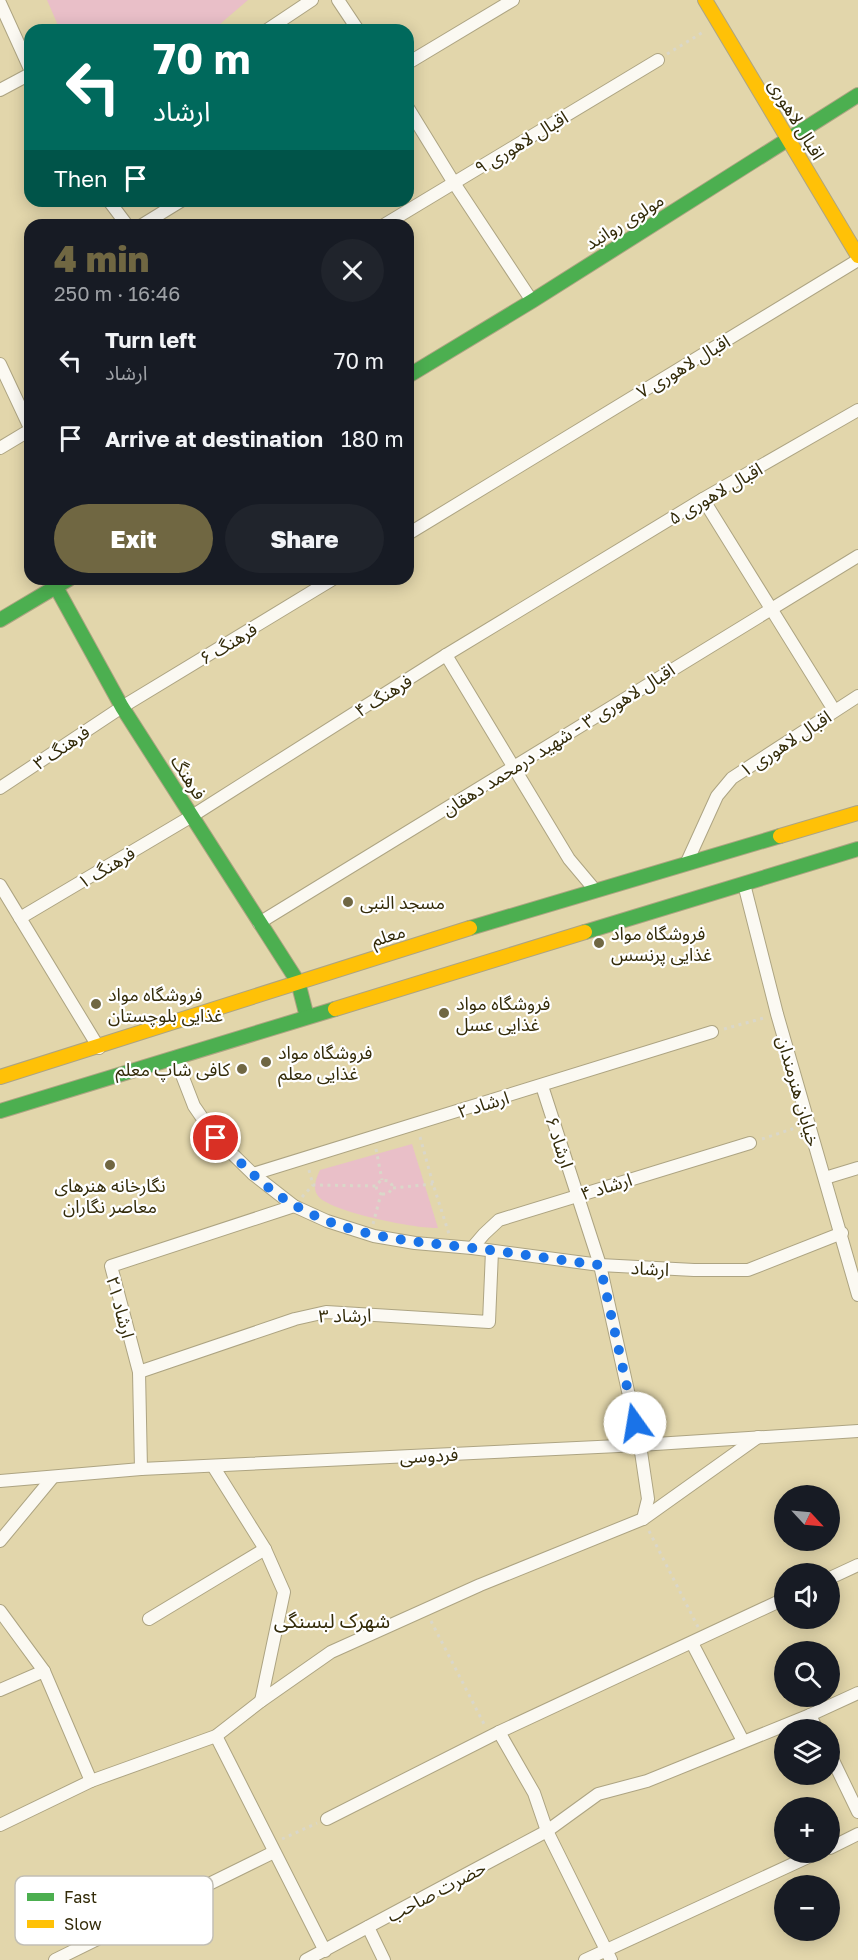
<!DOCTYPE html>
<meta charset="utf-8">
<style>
:root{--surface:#171b24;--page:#20242c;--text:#f1f3f6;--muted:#9ea1a6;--accent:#706742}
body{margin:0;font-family:"Golos Text","Noto Sans Arabic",sans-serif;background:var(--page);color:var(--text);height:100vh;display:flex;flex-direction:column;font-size:22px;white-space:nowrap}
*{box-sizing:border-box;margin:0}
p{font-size:20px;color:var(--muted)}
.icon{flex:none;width:33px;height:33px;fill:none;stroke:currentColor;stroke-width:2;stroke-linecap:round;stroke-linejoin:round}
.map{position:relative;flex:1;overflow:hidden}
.sheet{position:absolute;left:24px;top:219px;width:390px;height:366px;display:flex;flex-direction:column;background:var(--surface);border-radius:18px;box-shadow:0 3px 15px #0003}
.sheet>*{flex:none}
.hud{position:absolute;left:24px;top:24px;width:390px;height:183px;border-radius:18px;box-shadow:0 3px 15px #0003;background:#00695c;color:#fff;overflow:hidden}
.needle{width:39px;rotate:116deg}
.buttons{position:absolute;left:774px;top:1485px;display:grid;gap:12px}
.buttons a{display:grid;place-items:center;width:66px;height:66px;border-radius:50%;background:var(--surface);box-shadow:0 3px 15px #0003;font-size:30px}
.pin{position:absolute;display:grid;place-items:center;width:51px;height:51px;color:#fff;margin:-26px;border:3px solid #fff;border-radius:50%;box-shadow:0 2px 6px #0007}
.me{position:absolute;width:66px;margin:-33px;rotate:347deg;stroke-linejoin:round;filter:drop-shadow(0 0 4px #0008)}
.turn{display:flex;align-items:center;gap:21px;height:126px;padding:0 30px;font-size:27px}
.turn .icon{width:78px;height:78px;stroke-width:2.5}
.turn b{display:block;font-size:42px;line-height:51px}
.then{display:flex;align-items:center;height:57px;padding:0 30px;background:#0003;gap:12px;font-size:22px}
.round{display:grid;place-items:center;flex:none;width:63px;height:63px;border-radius:32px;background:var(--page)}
.summary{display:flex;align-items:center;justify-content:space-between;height:102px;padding:0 30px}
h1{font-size:36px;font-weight:800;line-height:45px;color:var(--accent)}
.action{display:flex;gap:12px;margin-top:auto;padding:12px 30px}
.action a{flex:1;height:69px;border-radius:36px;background:var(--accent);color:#fff;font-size:24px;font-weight:800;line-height:69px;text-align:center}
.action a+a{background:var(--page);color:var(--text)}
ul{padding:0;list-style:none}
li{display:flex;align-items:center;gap:18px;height:78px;padding:0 30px}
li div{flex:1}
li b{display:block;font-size:22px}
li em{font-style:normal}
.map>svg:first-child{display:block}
.green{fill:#e9bfc8}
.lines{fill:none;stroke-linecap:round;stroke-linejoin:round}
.street-casing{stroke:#ada482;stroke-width:14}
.fast-casing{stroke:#ada482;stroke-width:16}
.slow-casing{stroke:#ada482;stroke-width:16}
.path{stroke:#dad7c9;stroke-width:3;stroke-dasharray:3 4.5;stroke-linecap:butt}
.street{stroke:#fbf9f2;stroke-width:12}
.fast{stroke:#4caf50;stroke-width:14}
.slow{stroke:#ffc107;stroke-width:14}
.route{stroke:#1a73e8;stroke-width:10;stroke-dasharray:0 18}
.poi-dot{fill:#706742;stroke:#fff;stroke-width:2}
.labels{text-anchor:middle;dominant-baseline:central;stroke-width:4.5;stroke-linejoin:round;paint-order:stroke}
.street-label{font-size:18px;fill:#332b09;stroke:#fff}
.poi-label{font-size:18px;fill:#332b09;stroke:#fff;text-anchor:start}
.neighbourhood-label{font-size:20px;fill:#332b09;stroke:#fff}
.key{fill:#fff;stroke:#c2bfb5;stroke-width:1.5}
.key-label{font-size:16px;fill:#332b09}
</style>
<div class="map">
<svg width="858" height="1960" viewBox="0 0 858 1960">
<rect width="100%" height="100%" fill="#e2d6ab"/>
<g class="green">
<polygon points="47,0 248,0 213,30 60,30"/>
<path d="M412,1144L438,1228C417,1229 330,1212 318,1196C312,1188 316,1179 320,1170Z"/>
</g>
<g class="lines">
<g class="street-casing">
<g id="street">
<polyline points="338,0 358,30"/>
<polyline points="0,3 30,69"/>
<polyline points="267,30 312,0"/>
<polyline points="408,63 513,0"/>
<polyline points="0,90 30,74"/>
<polyline points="408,108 454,183 532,301"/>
<polyline points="109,201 127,225"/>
<polyline points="142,225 181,201"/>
<polyline points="384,225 658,60"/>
<polyline points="0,364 30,428"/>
<polyline points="0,448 30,430"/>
<polyline points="703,499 834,710"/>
<polyline points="408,534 858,260"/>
<polyline points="446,655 569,859 595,890"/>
<polyline points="0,788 122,707 333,579"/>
<polyline points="687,862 717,796 732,778 858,696"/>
<polyline points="744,884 777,1014 858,1295"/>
<polyline points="0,885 99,1048"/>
<polyline points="20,918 192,816 446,655 703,499 858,410"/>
<polyline points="259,923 858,556"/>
<polyline points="175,1057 194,1106 216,1138 253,1174 294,1206 327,1221 374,1236 415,1243 472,1248 600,1265 694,1270 748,1270 842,1233"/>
<polyline points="542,1086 600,1265 640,1445 648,1499 643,1519"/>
<polyline points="253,1174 712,1032"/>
<polyline points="825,1178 858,1168"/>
<polyline points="472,1248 484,1234 499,1220 750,1143"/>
<polyline points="139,1372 295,1319 326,1312 489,1322 492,1251"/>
<polyline points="213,1466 265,1549 284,1592 261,1701"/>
<polyline points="141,1469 139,1372 111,1266 294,1206"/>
<polyline points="0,1481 141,1469 640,1445 858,1431"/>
<polyline points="0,1541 53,1477"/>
<polyline points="830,1578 858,1565"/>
<polyline points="0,1611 44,1671"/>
<polyline points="149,1619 265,1549"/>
<polyline points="692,1643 743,1741"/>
<polyline points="0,1690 44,1671 91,1781"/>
<polyline points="810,1715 817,1730"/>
<polyline points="499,1732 534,1793 547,1831 611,1960"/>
<polyline points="216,1736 325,1951"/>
<polyline points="830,1754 858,1812"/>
<polyline points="327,1819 499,1732 784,1599"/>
<polyline points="0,1825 91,1781 216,1736 261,1701 331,1652 480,1585 643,1519 758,1437"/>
<polyline points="830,1848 858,1834"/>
<polyline points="368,1927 384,1960"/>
<polyline points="55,1960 274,1852"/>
<polyline points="306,1960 547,1831 598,1794 647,1781 810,1715 858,1693"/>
<polyline points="585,1960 819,1852"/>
</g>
</g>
<g class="fast-casing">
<g id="fast">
<polyline points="408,376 532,301 858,95"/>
<polyline points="56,587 122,707 298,982"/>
<polyline points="0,620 69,579"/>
<polyline points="470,928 780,836"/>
<polyline points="585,932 858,849"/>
<polyline points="298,982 307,1017"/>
<polyline points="0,1111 335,1009"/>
</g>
</g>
<g class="slow-casing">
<g id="slow">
<polyline points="705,0 858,256"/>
<polyline points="780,836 858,813"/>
<polyline points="335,1009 585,932"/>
<polyline points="0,1077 470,928"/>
</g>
</g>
<g class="path">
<polyline points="667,54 705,31"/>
<polyline points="724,1029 764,1018"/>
<polyline points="420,1137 433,1184 449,1234"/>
<polyline points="762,1139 795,1128"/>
<polyline points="376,1149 382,1180"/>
<polyline points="309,1170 313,1185 376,1186"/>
<polyline points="393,1188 433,1184"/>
<polyline points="302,1197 313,1185"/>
<polyline points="373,1224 381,1194 377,1191 376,1186 381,1180 389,1181 392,1185 391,1190 388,1194 381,1194"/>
<polyline points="649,1531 698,1627"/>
<polyline points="431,1621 484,1724"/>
<polyline points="282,1839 317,1823"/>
</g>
<use href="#street" class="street"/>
<use href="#fast" class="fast"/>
<use href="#slow" class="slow"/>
</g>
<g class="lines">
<path class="route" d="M216,1138C240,1162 266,1190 296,1206C352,1238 411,1241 473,1248C515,1253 558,1260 600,1265L635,1423"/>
</g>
<g class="poi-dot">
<circle cx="348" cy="902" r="6"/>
<circle cx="599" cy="943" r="6"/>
<circle cx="96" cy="1004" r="6"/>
<circle cx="444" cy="1013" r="6"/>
<circle cx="266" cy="1062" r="6"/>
<circle cx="242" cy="1069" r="6"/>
<circle cx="110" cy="1165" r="6"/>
</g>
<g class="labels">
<g class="street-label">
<text transform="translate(797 119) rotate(59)">اقبال لاهوری</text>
<text transform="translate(521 142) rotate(-31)">اقبال لاهوری ۹</text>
<text transform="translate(624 221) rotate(-32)">مولوی روانبد</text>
<text transform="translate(683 366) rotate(-31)">اقبال لاهوری ۷</text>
<text transform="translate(715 493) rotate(-30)">اقبال لاهوری ۵</text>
<text transform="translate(228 643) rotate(-31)">فرهنگ ۶</text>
<text transform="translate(383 695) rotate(-32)">فرهنگ ۴</text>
<text transform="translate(558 739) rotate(-32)">اقبال لاهوری ۳ - شهید درمحمد دهقان</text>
<text transform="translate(785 743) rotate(-33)">اقبال لاهوری ۱</text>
<text transform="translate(61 747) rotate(-34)">فرهنگ ۳</text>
<text transform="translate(189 777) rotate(57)">فرهنگ</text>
<text transform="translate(106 867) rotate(-31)">فرهنگ ۱</text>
<text transform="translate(388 935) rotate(-17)">معلم</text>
<text transform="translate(799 1091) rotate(74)">خیابان هنرمندان</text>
<text transform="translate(483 1104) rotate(-17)">ارشاد ۲</text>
<text transform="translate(560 1142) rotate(72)">ارشاد ۶</text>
<text transform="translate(606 1186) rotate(-17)">ارشاد ۴</text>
<text transform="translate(650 1268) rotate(3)">ارشاد</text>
<text transform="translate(121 1307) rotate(75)">ارشاد ۲۱</text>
<text transform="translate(345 1315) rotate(-1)">ارشاد ۳</text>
<text transform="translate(429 1455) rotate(-3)">فردوسی</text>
<text transform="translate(436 1891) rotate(-28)">حضرت صاحب</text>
</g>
<g class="poi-label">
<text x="360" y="902">مسجد النبی</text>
<text x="611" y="933">فروشگاه مواد<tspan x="611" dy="21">غذایی پرنسس</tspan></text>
<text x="108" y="994">فروشگاه مواد<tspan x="108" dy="21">غذایی بلوچستان</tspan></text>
<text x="456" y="1003">فروشگاه مواد<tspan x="456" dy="21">غذایی عسل</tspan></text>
<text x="278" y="1052">فروشگاه مواد<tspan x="278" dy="21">غذایی معلم</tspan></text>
<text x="230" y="1069" text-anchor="end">کافی شاپ معلم</text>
<text x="110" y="1185" text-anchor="middle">نگارخانه هنرهای<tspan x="110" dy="21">معاصر نگاران</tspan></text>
</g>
<g class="neighbourhood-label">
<text x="332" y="1620">شهرک لبسنگی</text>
</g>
</g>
<rect x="15" y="1876" width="198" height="69" rx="9" class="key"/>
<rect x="27" y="1893" width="27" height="8" fill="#4caf50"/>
<rect x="27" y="1920" width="27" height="8" fill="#ffc107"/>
<g class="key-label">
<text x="64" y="1903">Fast</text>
<text x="64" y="1930">Slow</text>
</g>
</svg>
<div class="buttons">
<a><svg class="needle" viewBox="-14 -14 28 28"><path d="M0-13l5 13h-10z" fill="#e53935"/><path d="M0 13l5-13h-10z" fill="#9ea1a6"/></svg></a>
<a><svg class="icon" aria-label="sound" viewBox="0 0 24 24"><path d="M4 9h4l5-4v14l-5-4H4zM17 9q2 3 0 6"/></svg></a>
<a><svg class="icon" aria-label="search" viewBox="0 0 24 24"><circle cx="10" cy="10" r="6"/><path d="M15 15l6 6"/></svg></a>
<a><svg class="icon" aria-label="layers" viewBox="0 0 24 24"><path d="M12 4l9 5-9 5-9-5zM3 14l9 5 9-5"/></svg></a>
<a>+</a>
<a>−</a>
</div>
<div class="pin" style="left:216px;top:1138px;background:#d93025"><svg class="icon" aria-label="arrive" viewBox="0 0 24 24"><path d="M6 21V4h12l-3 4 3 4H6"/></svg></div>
<svg class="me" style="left:635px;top:1423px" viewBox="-20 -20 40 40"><circle r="19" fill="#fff"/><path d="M0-13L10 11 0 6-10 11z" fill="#1a73e8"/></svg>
<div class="hud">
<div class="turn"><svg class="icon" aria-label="left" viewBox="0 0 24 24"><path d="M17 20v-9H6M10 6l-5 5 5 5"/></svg><div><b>70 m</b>ارشاد</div></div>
<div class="then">Then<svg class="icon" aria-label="arrive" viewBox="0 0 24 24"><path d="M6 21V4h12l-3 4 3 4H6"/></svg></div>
</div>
<section class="sheet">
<div class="summary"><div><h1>4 min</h1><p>250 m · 16:46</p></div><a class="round"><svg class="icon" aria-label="close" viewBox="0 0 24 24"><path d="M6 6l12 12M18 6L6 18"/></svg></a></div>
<ul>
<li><svg class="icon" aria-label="left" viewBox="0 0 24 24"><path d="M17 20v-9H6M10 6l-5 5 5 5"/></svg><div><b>Turn left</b><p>ارشاد</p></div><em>70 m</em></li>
<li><svg class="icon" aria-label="arrive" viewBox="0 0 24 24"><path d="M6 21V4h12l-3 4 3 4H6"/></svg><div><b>Arrive at destination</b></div><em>180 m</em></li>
</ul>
<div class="action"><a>Exit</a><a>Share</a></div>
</section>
</div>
